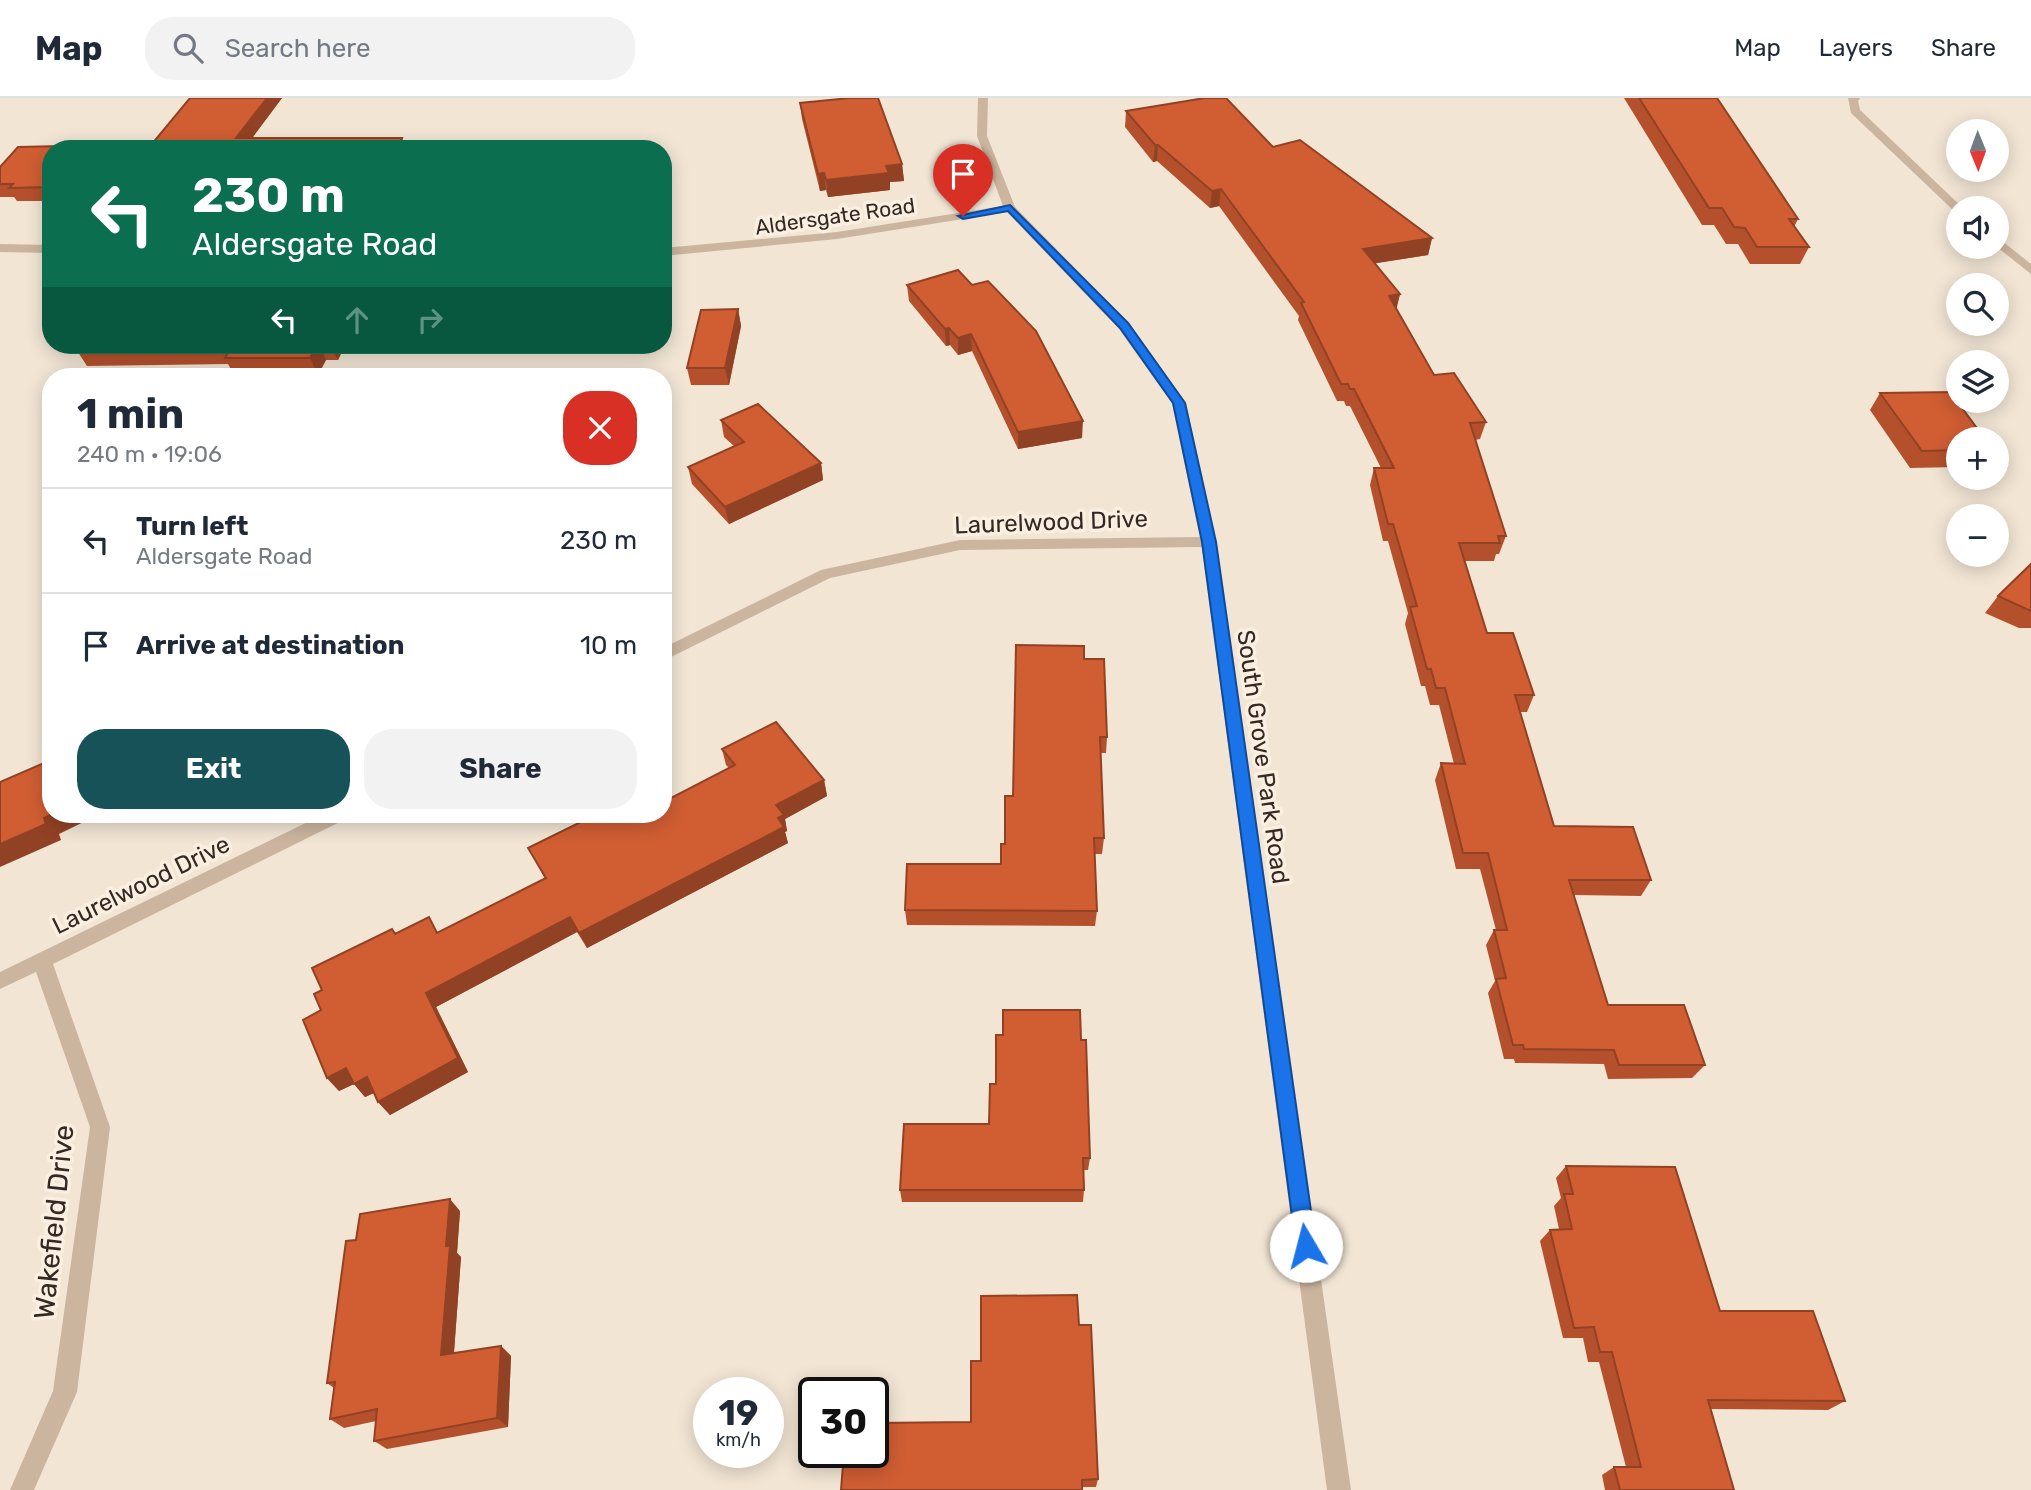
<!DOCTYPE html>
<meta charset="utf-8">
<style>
:root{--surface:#fff;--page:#f2f2f3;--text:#1f2937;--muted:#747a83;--line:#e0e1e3;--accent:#165258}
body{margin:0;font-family:Rubik,sans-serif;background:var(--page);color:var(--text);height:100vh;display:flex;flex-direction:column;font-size:26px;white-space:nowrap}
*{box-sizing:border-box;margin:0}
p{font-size:23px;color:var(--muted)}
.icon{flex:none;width:38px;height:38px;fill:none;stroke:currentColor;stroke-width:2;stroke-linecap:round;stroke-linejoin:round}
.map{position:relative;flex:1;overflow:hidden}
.details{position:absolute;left:42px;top:270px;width:630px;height:455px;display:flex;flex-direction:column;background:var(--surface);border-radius:28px;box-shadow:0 4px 18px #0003}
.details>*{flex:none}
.top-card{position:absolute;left:42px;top:42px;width:630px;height:214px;border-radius:28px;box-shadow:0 4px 18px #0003;background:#0b6e4f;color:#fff;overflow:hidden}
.needle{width:46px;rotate:179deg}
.fabs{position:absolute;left:1946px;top:21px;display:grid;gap:14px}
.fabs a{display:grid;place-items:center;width:63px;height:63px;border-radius:50%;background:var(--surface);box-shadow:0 4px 18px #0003;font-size:35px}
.speed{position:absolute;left:693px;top:1279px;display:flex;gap:14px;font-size:35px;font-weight:700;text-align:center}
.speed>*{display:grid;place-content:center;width:91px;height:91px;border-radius:50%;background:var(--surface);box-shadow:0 4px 18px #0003;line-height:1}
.speed small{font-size:18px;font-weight:400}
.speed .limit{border:4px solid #111;border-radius:10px;background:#fff;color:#111}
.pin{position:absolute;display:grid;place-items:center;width:60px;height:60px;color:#fff;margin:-72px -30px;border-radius:50% 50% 50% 0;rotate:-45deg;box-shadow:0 0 7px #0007}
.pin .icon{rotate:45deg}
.me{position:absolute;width:77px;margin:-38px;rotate:352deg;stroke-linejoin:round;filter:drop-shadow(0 0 5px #0008)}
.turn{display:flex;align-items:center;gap:24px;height:147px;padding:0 35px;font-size:32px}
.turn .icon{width:91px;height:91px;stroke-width:2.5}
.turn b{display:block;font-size:49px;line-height:60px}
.lanes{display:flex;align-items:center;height:66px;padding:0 35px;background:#0003;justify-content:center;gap:35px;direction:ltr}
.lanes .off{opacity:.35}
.round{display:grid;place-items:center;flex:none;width:74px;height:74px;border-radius:28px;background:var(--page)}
.headline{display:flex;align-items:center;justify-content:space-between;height:119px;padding:0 35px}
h1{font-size:42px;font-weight:700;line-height:52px}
.cta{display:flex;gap:14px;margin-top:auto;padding:14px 35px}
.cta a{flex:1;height:80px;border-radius:28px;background:var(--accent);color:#fff;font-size:28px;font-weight:700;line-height:80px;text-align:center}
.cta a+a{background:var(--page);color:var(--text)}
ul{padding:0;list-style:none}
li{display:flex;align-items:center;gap:21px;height:105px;padding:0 35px;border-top:2px solid var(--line)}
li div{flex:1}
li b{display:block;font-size:26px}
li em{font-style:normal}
header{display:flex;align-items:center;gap:42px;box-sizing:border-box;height:98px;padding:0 35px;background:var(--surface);border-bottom:2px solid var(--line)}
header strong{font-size:33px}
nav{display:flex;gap:38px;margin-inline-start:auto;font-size:24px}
.search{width:490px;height:63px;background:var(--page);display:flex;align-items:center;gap:18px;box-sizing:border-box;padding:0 24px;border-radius:28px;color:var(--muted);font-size:26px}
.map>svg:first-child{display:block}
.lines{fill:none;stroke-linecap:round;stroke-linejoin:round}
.minor{fill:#cbb59f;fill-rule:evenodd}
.wall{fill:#b4512c}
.shaded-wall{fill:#924224}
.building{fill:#d15e33;stroke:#924224;stroke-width:2}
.route{fill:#1a73e8;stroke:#114b97;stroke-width:2}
.labels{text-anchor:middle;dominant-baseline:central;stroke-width:7;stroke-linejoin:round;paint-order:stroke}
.far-street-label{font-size:21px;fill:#342923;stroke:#faefe0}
.street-label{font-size:24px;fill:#342923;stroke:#faefe0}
.near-street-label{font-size:28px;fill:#342923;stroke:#faefe0}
</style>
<header>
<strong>Map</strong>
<div class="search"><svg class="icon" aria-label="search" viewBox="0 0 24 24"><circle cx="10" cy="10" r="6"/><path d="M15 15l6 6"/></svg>Search here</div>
<nav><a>Map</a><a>Layers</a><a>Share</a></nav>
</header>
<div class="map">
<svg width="2031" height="1392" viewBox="0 0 2031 1392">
<rect width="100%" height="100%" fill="#f2e5d4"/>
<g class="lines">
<g class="minor">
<polygon points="978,0 988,0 987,38 1015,109 1129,225 1186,305 1216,444 1351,1392 1327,1392 1202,449 960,452 830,480 663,563 663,550 821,472 960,442 1200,439 1172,305 1119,231 1007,114 837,141 663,158 663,150 837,134 1003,108 977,38"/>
<polygon points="1848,0 1860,0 1858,3 1860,12 1963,110 1958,110 1958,114 1954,113 1851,15"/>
<polygon points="1997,139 2031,166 2031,176 1997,149"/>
<polygon points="0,146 51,147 51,155 0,154"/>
<polygon points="324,716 349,716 346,721 53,866 110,1029 77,1294 34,1392 10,1392 53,1293 90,1029 36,874 0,891 0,874"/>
</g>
</g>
<g class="wall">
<polygon points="190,0 282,0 252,40 402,40 406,51 515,51 51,51 51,103 17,103 14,99 0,99 0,69 18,49 152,46"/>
<polygon points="1624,0 1717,0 1798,121 1794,129 1809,149 1800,166 1750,166 1738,146 1726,146 1714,127 1702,127"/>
<polygon points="800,5 902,66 904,83 890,84 890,92 828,99 826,92 820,93 802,21"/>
<polygon points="1126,13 1273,49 1432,140 1428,157 1375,165 1400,196 1396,210 1434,277 1486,324 1480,341 1475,342 1506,438 1499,456 1496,456 1494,463 1464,463 1487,535 1534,597 1527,614 1520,614 1554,728 1651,782 1641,798 1574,797 1608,907 1705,967 1692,980 1608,981 1604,966 1515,965 1514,961 1504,961 1488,895 1495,883 1486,847 1494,832 1496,832 1480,771 1456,771 1435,682 1441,665 1454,666 1439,607 1430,607 1425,588 1421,588 1405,526 1408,515 1388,443 1383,443 1370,387 1374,370 1381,370 1350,308 1346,308 1344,303 1337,303 1298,222 1299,218 1219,108 1210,110 1157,63 1153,64 1125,29"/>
<polygon points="958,172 1082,340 1018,351 972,253 958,257 950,247 946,248 909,203 907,187"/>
<polygon points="738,211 741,228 729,287 691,287 687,270"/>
<polygon points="79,247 345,247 338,262 326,262 318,277 234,277 228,266 87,268 76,251"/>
<polygon points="1880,295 1954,299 1982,337 1980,339 1958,341 1958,369 1910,370 1870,312"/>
<polygon points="721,322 821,365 823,382 729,426 692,386 688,369 734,348 724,339"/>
<polygon points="2031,466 2031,530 2019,530 1985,515 1998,498"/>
<polygon points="1084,561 1107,639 1106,655 1101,655 1104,740 1102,756 1095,756 1097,813 1095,828 907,827 905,812 1001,766 1013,698"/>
<polygon points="722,651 824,682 827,698 785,721 787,733 785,734 788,745 587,850 577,834 436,909 468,974 390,1017 378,1004 374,995 365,999 354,986 339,993 327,980 321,912 322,892 392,831 396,835 439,834 545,781 528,750 627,722 729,670 726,667"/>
<polygon points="1003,937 1081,942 1090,1060 1088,1072 1084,1072 1084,1092 1083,1104 902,1104 900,1092 989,1026"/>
<polygon points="1566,1068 1720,1213 1845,1303 1828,1312 1710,1311 1734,1392 1605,1392 1602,1377 1614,1369 1626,1369 1599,1264 1588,1264 1583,1240 1563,1240 1540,1143 1550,1132 1559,1131 1554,1108 1561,1100 1556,1080"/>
<polygon points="460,1113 457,1155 461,1159 454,1255 501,1248 511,1258 508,1329 387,1351 374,1343 376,1323 344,1330 330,1321 334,1290 327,1285 356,1142"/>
<polygon points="1079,1227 1098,1381 1096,1389 1082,1389 971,1324 981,1263"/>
</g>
<g class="shaded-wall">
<polygon points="267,0 282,0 244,51 236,40"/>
<polygon points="402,40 406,51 396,51"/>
<polygon points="1155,47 1158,47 1157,63 1153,64"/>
<polygon points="902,66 904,83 890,84 890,92 828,99 826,82 886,68"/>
<polygon points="824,75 826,92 820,93 818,76"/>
<polygon points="1221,91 1219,108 1210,110 1212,93"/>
<polygon points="1432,140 1428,157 1359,168 1363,151"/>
<polygon points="1400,196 1396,213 1389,198"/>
<polygon points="738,211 741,228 729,287 725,270"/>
<polygon points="949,230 950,247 946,248 945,231"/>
<polygon points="971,236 972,253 958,257 958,240"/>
<polygon points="317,247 319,247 326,262 318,277 310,260"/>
<polygon points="330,247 345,247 338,262"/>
<polygon points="1083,323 1082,340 1018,351 1018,334"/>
<polygon points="821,365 823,382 729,426 725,409"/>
<polygon points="824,682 827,698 785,721 787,733 785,734 788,745 587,850 579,835 778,720 776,707"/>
<polygon points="52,716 100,716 59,736 61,742 0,769 0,746"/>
<polygon points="570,819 577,834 436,909 468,974 390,1017 378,1004 426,895"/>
<polygon points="346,970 367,979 378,993 365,999 354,986 339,993 327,980"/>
<polygon points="450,1101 460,1113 457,1155 461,1159 453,1267 441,1257 446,1148"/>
<polygon points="501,1248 511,1258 508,1329 497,1320"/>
</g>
<g class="building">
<polygon points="190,0 267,0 236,40 402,40 396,51 515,50 515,51 51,51 51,89 9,90 13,86 0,86 0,69 18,49 152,46"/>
<polygon points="850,0 878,0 902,66 886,68 889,75 826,82 824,75 818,76 800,5"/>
<polygon points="1205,0 1226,0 1273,49 1300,42 1432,140 1363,151 1400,196 1389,198 1434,277 1454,275 1486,324 1470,325 1506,438 1498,438 1500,445 1459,445 1487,535 1513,535 1534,597 1515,597 1554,728 1633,729 1651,782 1569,782 1608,907 1684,907 1705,967 1619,967 1614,952 1524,951 1523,947 1513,947 1496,881 1506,880 1494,832 1507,832 1488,755 1463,755 1441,665 1465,666 1445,590 1436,590 1431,571 1427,571 1410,509 1417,508 1393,426 1388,426 1374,370 1394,370 1354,291 1350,291 1348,286 1341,286 1301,205 1304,204 1221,91 1212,93 1158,47 1155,47 1126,13"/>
<polygon points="1639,0 1717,0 1798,121 1789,121 1809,149 1757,149 1745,130 1734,129 1722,110 1709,110"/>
<polygon points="958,172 972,187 988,183 1036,233 1083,323 1018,334 971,236 958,240 949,230 945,231 907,187"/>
<polygon points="738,211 725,270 687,270 701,212"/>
<polygon points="79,247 317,247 310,260 225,260 231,249 76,251"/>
<polygon points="1954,294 1954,299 1982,337 1980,339 1981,341 1958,341 1958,352 1922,353 1880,295"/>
<polygon points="758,306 821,365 725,409 688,369 744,344 721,322"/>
<polygon points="2031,466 2031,513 1998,498"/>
<polygon points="1016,547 1084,548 1084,561 1104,561 1107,639 1100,639 1104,740 1094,740 1097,813 905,812 907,766 1001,766 1001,746 1005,746 1005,698 1013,698"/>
<polygon points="776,624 824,682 776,707 784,717 778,720 784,729 579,835 570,819 426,895 458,960 378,1004 367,979 354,986 346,970 327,980 303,922 321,912 314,896 322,892 312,870 392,831 395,836 429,819 437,835 546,780 528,750 597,716 622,716 627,722 639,716 663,716 663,704 735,667 722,651"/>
<polygon points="51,662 51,716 52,716 44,720 46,726 0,746 0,684"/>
<polygon points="1003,912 1080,912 1081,942 1086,942 1090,1060 1083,1060 1084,1092 900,1092 904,1026 989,1026 990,986 996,986 996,937 1003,937"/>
<polygon points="1566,1068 1675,1069 1720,1213 1813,1213 1845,1303 1708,1302 1734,1392 1620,1392 1614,1369 1641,1369 1612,1254 1600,1254 1594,1229 1574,1230 1550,1132 1572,1131 1564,1096 1573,1096"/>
<polygon points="450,1101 446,1148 450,1148 441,1257 501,1248 497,1320 374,1343 377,1311 330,1321 335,1284 327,1285 346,1143 356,1142 360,1116"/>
<polygon points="1077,1197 1079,1227 1091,1227 1098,1381 1082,1382 1082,1392 841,1392 844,1354 873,1354 873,1325 971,1324 971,1263 981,1263 981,1198"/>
</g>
<polygon class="route" points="1010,107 1128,225 1185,305 1216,444 1316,1148 1313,1155 1306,1158 1299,1155 1296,1148 1202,444 1173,305 1120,230 1008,113 963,121 958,118"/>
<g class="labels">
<g class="far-street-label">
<text transform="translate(835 118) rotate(-8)">Aldersgate Road</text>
</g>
<g class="street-label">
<text transform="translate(1051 424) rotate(-2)">Laurelwood Drive</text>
<text transform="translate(1263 659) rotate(82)">South Grove Park Road</text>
<text transform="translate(141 787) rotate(-26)">Laurelwood Drive</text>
</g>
<g class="near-street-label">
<text transform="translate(54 1124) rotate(-84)">Wakefield Drive</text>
</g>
</g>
</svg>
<div class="fabs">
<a><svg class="needle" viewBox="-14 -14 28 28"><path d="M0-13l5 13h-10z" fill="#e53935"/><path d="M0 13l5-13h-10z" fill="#747a83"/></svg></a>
<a><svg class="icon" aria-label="sound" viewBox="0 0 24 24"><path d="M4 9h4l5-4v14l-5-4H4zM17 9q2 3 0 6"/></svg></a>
<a><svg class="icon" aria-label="search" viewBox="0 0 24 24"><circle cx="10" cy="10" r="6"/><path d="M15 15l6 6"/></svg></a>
<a><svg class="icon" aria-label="layers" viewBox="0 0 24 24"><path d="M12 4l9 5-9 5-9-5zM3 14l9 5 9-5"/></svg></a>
<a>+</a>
<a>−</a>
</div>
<div class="speed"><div>19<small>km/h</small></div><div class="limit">30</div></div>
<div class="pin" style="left:963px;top:118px;background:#d93025"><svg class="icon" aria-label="arrive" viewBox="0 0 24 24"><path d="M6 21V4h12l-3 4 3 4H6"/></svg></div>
<svg class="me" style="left:1306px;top:1148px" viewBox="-20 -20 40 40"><circle r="19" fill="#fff"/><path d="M0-13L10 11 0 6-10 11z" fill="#1a73e8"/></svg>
<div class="top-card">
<div class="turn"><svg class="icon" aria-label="left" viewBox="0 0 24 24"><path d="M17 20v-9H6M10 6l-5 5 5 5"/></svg><div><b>230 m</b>Aldersgate Road</div></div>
<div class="lanes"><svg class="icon" aria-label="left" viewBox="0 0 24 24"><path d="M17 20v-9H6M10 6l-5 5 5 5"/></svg><svg class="icon off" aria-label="ahead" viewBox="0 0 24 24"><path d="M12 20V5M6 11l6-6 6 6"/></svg><svg class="icon off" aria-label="right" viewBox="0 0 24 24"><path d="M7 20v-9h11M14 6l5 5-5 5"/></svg></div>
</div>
<section class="details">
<div class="headline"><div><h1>1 min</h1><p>240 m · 19:06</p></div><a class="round" style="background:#d93025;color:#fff"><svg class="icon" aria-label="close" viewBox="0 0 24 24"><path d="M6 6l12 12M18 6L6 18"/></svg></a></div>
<ul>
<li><svg class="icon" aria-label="left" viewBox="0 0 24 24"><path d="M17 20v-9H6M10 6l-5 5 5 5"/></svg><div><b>Turn left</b><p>Aldersgate Road</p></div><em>230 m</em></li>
<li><svg class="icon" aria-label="arrive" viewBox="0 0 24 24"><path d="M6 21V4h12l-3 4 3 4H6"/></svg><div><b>Arrive at destination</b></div><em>10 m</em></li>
</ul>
<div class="cta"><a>Exit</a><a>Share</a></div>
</section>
</div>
